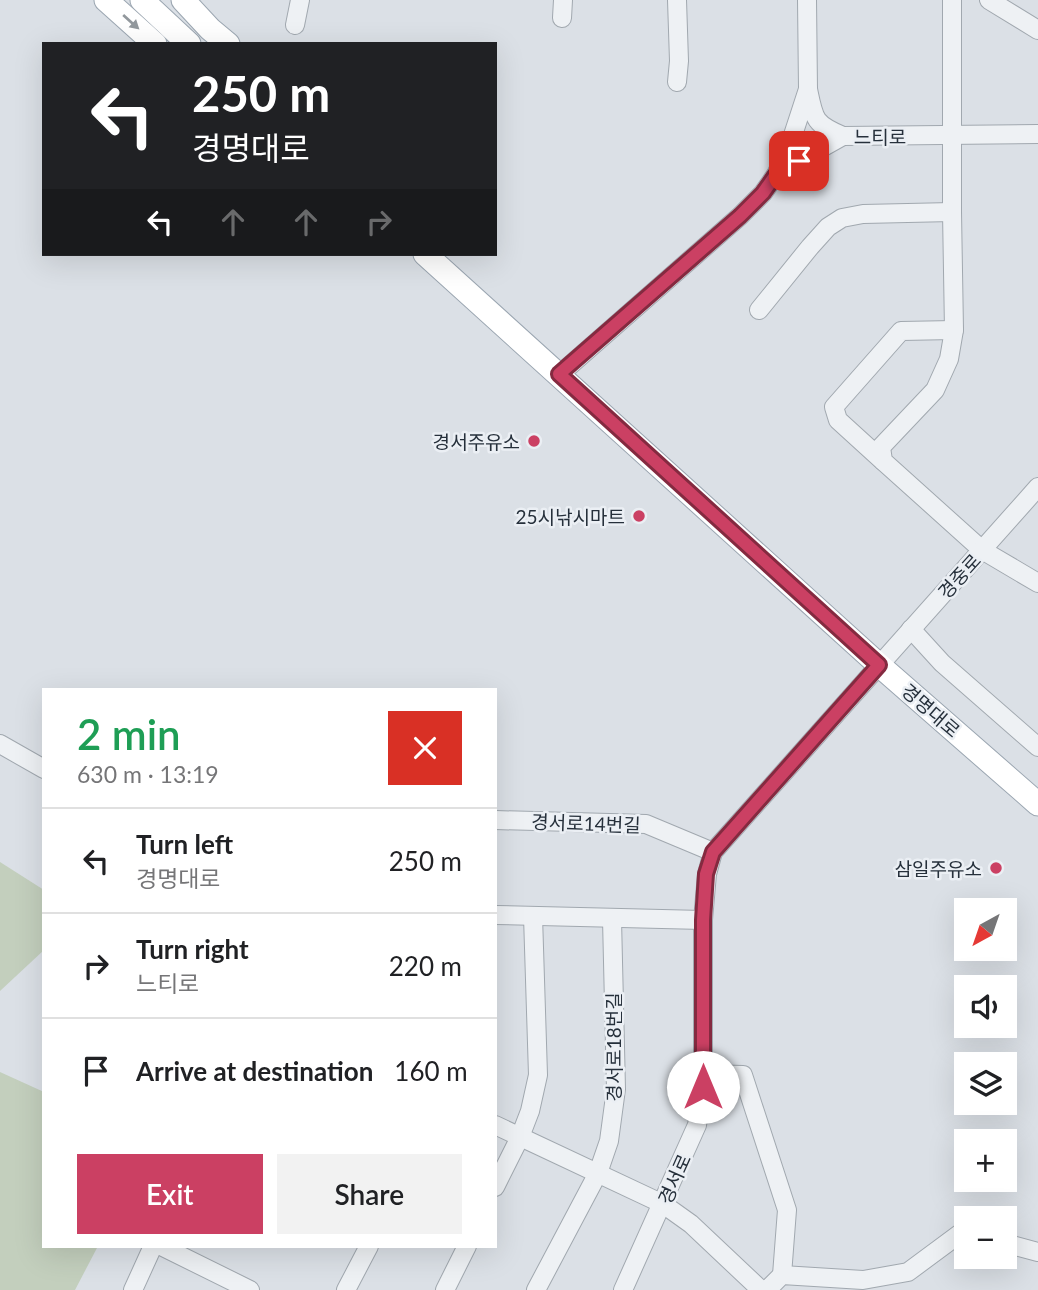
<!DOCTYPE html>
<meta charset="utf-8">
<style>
:root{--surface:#fff;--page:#f2f2f2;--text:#202124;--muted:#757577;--line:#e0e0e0;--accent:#cb4063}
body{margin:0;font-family:Lato,"Noto Sans KR",sans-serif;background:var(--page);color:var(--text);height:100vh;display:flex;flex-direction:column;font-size:26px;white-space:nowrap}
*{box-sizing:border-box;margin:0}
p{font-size:23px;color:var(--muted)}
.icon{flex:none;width:38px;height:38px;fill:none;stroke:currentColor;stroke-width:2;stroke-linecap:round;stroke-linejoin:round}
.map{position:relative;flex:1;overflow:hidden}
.panel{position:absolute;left:42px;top:688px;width:455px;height:560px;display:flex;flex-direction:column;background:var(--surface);border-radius:0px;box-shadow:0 7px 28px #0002}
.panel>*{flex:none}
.hud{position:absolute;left:42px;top:42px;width:455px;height:214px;border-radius:0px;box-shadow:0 7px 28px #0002;background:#202124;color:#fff;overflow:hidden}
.needle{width:46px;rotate:220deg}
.fabs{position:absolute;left:954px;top:898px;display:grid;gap:14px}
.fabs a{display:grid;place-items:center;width:63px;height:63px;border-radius:0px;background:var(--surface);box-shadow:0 7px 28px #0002;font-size:35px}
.pin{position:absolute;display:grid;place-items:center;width:60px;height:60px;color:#fff;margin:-30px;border-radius:14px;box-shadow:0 4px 10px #0006}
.me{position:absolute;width:77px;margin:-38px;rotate:0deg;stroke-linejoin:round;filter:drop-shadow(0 0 5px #0008)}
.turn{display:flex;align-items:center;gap:24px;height:147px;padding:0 35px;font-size:32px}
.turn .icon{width:91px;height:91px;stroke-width:2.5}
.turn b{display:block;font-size:49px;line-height:60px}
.lanes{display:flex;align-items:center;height:66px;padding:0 35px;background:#0003;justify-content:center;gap:35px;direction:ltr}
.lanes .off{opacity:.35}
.round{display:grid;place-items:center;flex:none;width:74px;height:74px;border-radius:0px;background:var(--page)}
.summary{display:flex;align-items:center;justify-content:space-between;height:119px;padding:0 35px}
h1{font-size:42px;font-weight:600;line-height:52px;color:#1e9e55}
.action{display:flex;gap:14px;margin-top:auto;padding:14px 35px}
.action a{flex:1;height:80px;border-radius:0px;background:var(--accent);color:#fff;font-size:28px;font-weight:600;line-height:80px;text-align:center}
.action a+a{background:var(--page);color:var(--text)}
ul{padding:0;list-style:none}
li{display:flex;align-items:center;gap:21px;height:105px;padding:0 35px;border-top:2px solid var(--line)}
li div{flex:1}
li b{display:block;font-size:26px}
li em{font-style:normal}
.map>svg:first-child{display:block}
.green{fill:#c3cfbd}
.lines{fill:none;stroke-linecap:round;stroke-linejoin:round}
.minor-casing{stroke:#a1a8af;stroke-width:20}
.major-casing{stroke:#9ba6b1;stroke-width:25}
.minor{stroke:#eef1f4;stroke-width:18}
.major{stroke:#fff;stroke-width:23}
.oneway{fill:#92989d}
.route-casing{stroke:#842a40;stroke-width:18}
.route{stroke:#cb4063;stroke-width:12}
.poi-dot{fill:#cb4063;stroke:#ebeff4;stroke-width:2.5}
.labels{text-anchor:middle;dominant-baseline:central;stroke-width:5;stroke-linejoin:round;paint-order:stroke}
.street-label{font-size:19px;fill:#26303b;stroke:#ebeff4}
.poi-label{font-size:19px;fill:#26303b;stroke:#ebeff4;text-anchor:end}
</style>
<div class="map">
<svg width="1038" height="1290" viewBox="0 0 1038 1290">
<rect width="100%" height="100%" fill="#dbe0e6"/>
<g class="green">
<polygon points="0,862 44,890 44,950 0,991"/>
<polygon points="0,1072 44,1092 44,1246 98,1246 75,1290 0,1290"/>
</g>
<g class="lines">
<g class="minor-casing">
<g id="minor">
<polyline points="677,0 679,61 677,82"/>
<polyline points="952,0 952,212 954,330 949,359 935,390 881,447 883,461 982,550 1038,583"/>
<polyline points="989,0 1038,30"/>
<polyline points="562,18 563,0"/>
<polyline points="295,25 300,0"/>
<path d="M808,89C814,119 814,124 843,136"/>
<polyline points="777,173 793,135 808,89 807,0"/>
<polyline points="759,310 810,247 828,227 842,218 863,214 952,212"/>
<polyline points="559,375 740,216 763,193 777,173 843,136 1038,134"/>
<polyline points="883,461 838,420 834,407 901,331 954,330"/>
<polyline points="911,629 942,663 1038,747"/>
<polyline points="0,744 44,769"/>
<polyline points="495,820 646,824 713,852"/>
<polyline points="495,915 703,920"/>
<polyline points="703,1074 743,1075 787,1210 782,1275"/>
<polyline points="495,1125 663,1204 691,1224 761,1290"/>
<polyline points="495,1187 520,1137 530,1111 538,1075 533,916"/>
<polyline points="1004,1243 1038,1252"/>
<polyline points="161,1246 250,1290"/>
<polyline points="133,1290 153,1246"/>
<polyline points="346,1290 369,1246"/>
<polyline points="445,1290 467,1246"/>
<polyline points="536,1290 598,1173 609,1141 616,1089 612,919"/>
<polyline points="623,1290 697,1125 703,1087 703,920 707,874 713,852 1038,487"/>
<polyline points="767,1290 782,1275 863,1280 908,1272 962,1232 966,1233"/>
</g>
</g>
<g class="major-casing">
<g id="major">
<polyline points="106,0 155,44"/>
<polyline points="142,0 189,44"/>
<polyline points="183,0 210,29 228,44"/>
<polyline points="425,254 879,665 1038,804"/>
</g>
</g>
<use href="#minor" class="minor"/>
<use href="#major" class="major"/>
</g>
<defs><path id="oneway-solid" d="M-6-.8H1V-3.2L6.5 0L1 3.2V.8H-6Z" transform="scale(1.75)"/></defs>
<use class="oneway" href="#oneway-solid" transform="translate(131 22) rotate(42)"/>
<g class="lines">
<g class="route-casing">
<polyline id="route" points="703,1087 703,920 706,874 713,852 879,665 559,374 740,216 763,193 777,173 799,161"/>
</g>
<use href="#route" class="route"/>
</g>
<g class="poi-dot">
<circle cx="534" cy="441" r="7"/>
<circle cx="639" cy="516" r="7"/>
<circle cx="996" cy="868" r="7"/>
</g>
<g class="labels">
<g class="street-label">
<text x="880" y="136">느티로</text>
<text transform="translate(959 576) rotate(-48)">경중로</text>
<text transform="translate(931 710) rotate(41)">경명대로</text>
<text transform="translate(586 823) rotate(2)">경서로14번길</text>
<text transform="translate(613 1047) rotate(-90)">경서로18번길</text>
<text transform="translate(674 1179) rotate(-66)">경서로</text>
</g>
<g class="poi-label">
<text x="520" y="441">경서주유소</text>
<text x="625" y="516">25시낚시마트</text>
<text x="982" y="868">삼일주유소</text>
</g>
</g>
</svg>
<div class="fabs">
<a><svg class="needle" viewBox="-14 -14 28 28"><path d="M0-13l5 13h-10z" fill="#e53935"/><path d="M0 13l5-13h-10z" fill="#757577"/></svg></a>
<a><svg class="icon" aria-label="sound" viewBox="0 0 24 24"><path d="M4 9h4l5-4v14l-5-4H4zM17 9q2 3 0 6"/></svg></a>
<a><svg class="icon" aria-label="layers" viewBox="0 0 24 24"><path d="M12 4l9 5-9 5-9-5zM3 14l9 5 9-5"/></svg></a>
<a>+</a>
<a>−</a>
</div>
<div class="pin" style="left:799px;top:161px;background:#d93025"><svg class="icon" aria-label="arrive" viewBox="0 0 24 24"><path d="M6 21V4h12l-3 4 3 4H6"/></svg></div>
<svg class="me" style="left:703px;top:1087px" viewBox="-20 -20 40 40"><circle r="19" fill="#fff"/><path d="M0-13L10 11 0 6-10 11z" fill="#cb4063"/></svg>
<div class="hud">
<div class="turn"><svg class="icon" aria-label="left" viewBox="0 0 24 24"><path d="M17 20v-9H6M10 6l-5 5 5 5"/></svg><div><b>250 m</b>경명대로</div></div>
<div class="lanes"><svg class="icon" aria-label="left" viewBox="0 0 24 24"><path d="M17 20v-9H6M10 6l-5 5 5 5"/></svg><svg class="icon off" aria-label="ahead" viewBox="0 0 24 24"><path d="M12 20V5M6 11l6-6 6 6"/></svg><svg class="icon off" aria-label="ahead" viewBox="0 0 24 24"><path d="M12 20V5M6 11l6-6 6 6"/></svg><svg class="icon off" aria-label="right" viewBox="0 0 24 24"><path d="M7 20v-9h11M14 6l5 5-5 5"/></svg></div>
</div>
<section class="panel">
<div class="summary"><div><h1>2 min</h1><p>630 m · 13:19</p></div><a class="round" style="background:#d93025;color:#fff"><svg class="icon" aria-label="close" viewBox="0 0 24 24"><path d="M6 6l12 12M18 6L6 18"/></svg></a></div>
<ul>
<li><svg class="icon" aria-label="left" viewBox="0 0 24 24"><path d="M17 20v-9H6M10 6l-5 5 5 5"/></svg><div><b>Turn left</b><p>경명대로</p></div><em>250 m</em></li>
<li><svg class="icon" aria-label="right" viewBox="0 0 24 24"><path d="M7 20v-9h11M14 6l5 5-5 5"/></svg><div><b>Turn right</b><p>느티로</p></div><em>220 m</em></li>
<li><svg class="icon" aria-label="arrive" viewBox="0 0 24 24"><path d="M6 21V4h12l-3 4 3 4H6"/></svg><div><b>Arrive at destination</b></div><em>160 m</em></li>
</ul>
<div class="action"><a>Exit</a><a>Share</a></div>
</section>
</div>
